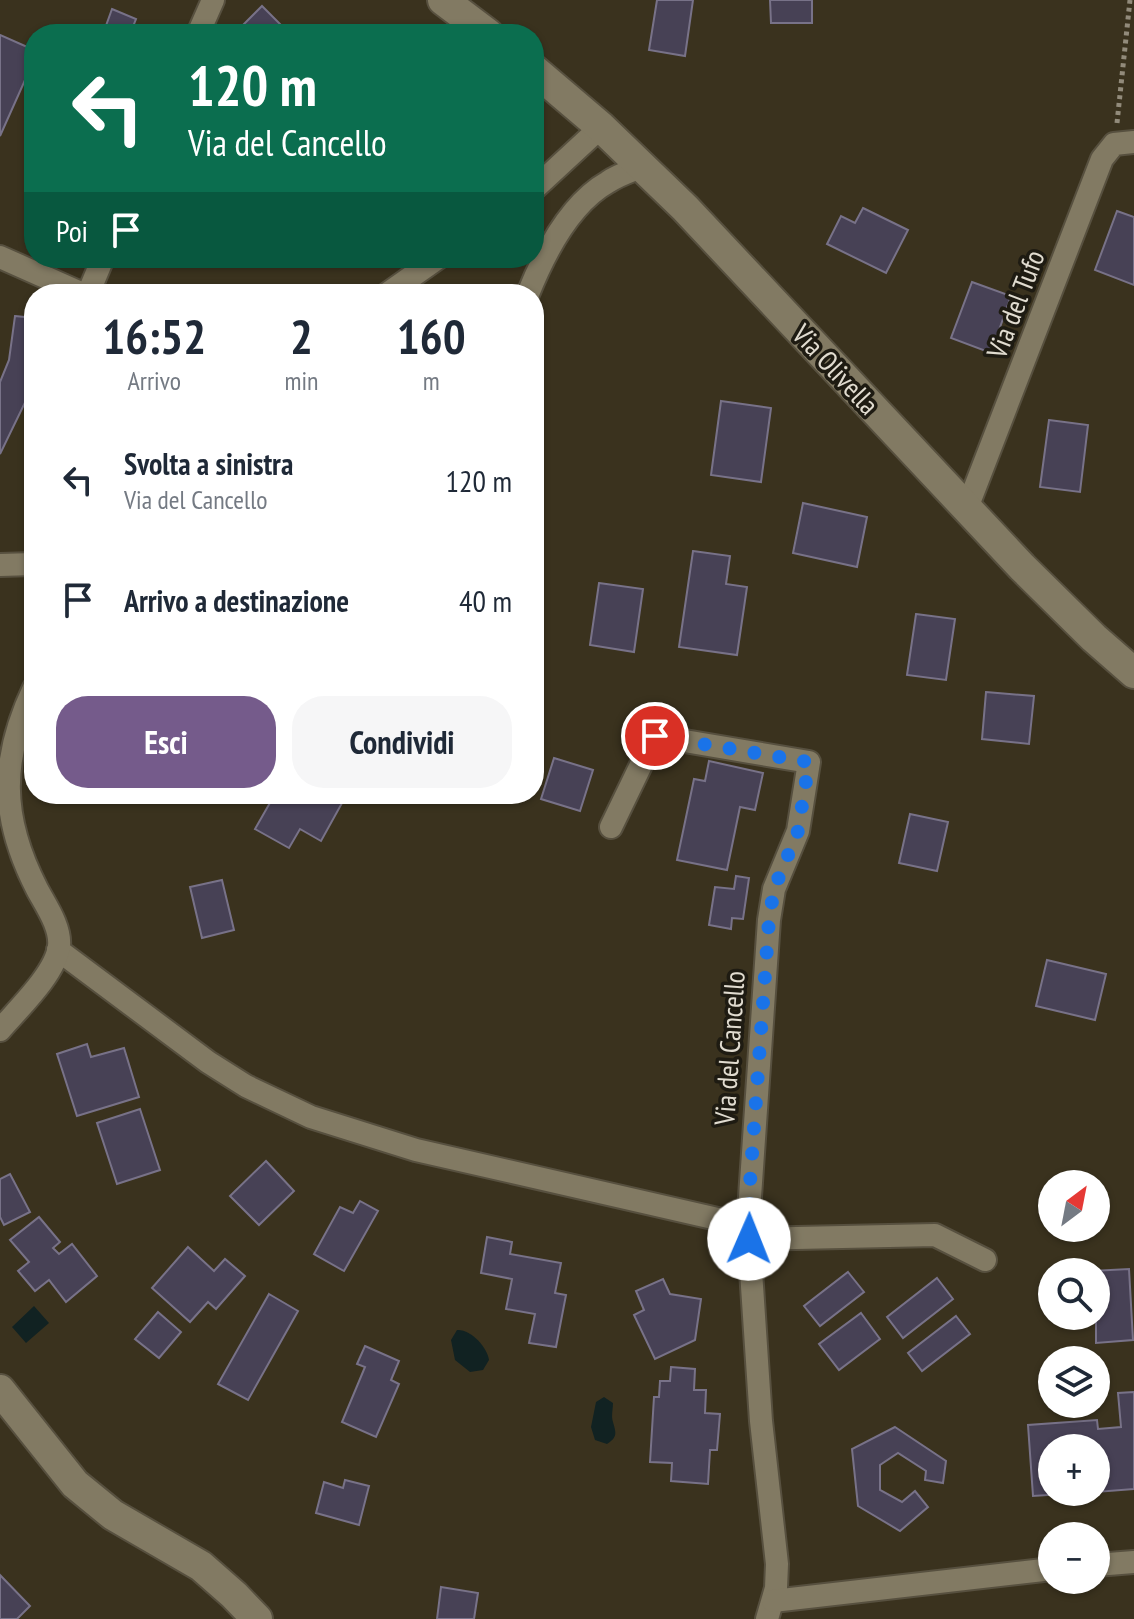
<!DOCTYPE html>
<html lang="it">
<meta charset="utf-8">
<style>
:root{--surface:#fff;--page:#f6f6f7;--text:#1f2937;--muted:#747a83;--accent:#755b8b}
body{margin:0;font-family:"PT Sans Narrow",sans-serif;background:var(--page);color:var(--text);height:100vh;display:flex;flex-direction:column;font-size:30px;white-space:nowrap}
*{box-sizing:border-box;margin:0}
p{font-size:26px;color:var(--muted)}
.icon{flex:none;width:44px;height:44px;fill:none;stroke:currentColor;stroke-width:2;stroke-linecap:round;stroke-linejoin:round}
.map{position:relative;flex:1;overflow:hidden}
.drawer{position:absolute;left:24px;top:284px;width:520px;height:520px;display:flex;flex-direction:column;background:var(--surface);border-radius:32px;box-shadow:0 2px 6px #0004}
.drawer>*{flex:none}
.top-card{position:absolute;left:24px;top:24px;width:520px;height:244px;border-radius:32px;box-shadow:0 2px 6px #0004;background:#0b6e4f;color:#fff;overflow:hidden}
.needle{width:52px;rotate:32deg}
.controls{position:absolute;left:1038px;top:1170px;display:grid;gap:16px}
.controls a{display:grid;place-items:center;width:72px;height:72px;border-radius:50%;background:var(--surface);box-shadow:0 2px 6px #0004;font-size:40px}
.pin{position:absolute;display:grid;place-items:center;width:68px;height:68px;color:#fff;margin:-34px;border:4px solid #fff;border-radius:50%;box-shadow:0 2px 8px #0007}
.me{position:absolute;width:88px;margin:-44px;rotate:1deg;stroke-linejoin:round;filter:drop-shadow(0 0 6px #0008)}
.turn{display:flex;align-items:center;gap:28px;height:168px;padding:0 32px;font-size:36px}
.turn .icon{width:104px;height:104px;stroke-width:2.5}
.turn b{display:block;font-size:56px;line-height:68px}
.then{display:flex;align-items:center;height:76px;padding:0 32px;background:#0003;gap:16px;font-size:30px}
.eta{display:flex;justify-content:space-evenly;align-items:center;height:136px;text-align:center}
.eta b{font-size:48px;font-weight:600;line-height:56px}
.action{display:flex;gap:16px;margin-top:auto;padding:16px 32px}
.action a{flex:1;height:92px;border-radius:32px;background:var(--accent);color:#fff;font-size:32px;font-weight:600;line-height:92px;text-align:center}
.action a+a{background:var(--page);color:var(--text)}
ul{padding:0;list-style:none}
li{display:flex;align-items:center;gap:24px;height:120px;padding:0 32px}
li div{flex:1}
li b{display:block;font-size:30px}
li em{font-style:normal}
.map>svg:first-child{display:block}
.water{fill:#122}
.building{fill:#474155;stroke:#787288;stroke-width:2}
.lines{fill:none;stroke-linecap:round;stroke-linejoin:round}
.street-casing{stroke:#57503f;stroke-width:26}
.secondary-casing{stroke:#57503f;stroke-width:34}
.path{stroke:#928b7b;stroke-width:5;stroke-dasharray:4 4;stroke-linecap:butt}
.street{stroke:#827a63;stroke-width:22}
.secondary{stroke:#827a63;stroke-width:30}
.route{stroke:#1a73e8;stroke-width:14;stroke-dasharray:0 25.2}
.labels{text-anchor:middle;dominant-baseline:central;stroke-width:7;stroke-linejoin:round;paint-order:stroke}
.street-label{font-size:28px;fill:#e1dcd0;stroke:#1e1b12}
</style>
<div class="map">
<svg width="1134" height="1619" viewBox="0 0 1134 1619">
<rect width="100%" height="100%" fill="#3a321e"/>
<g class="water">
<polygon points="34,1306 49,1323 26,1343 12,1327"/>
<path d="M457,1330C471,1329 487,1347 489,1360L483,1370L470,1372L455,1360L451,1340Z"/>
<path d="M604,1397L613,1403C613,1409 611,1416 613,1422C616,1433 618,1437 607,1444L595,1440L591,1427L596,1402Z"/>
</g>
<g class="building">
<polygon points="657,0 693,0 685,56 649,50"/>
<polygon points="770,0 812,0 812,23 771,23"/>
<polygon points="262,6 285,29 280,34 234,34"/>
<polygon points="112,9 136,19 130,34 103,34"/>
<polygon points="0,35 34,50 34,60 0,136"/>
<polygon points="863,208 908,230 886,273 827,244 841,216 855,223"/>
<polygon points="1117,211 1134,217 1134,285 1095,270"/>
<polygon points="972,282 1011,296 991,353 951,338"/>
<polygon points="15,316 34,318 34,384 0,454 0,382 9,360"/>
<polygon points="721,401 771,408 761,482 711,475"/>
<polygon points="1049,420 1088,425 1080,492 1040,487"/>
<polygon points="803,503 867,517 857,567 793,553"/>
<polygon points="693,551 730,556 726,584 747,587 737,655 679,647"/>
<polygon points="599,583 643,589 634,652 590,645"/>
<polygon points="916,614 955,619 946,680 907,675"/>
<polygon points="986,692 1034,696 1029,744 982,739"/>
<polygon points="554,758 593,770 580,811 541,799"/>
<polygon points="709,761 763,773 755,810 740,807 727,870 677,860 694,779 705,781"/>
<polygon points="275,794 312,794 318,798 320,794 347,794 321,841 300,829 289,848 255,829"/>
<polygon points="910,814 948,822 937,871 899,863"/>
<polygon points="736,876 749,878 743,919 732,918 731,929 709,925 715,887 734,889"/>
<polygon points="222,880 234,930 202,938 190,887"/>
<polygon points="1047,960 1106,974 1095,1020 1036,1006"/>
<polygon points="87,1044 91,1057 124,1048 139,1097 77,1116 57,1054"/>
<polygon points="140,1109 160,1170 117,1184 97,1123"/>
<polygon points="266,1161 294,1191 259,1225 230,1196"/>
<polygon points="10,1174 30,1212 4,1225 0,1217 0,1179"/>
<polygon points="360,1201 378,1211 344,1271 314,1254 340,1207 353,1213"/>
<polygon points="39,1217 60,1242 53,1248 59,1254 72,1244 97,1276 66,1302 49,1280 35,1291 18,1271 29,1262 10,1240"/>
<polygon points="487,1237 512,1242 510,1254 561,1263 555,1293 566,1295 556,1347 529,1343 535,1314 506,1309 512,1279 481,1273"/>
<polygon points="188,1247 214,1271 225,1259 245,1276 216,1309 208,1302 190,1322 152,1288"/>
<polygon points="1129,1269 1133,1340 1096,1343 1096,1272 1091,1271"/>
<polygon points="848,1272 864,1292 820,1326 804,1306"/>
<polygon points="937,1278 953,1299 903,1338 887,1317"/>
<polygon points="663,1279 670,1294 701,1299 695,1340 655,1359 634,1315 644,1310 636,1291"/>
<polygon points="269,1294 298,1311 248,1400 218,1384"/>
<polygon points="158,1312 181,1332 159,1358 135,1339"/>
<polygon points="861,1313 880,1339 839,1370 819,1344"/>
<polygon points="956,1316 970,1334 922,1371 908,1353"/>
<polygon points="365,1346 399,1361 391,1380 399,1384 376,1437 342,1422 365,1367 357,1364"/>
<polygon points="671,1367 695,1369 694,1390 706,1390 705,1413 720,1414 717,1450 710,1450 708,1484 671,1481 672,1463 650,1462 654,1397 659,1397 660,1381 670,1381"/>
<polygon points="1134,1392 1134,1489 1096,1492 1096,1448 1052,1448 1052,1492 1095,1492 1033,1496 1028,1425 1097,1420 1098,1429 1121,1427 1118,1393"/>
<polygon points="895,1427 946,1461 943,1483 925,1480 926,1471 898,1453 880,1465 880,1490 902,1502 915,1491 928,1507 900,1531 858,1506 852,1449"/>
<polygon points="345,1480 369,1486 359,1525 316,1513 324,1482 343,1488"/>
<polygon points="0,1575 30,1606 17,1619 0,1619"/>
<polygon points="441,1587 478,1593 474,1619 437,1619"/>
</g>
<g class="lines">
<g class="street-casing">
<g id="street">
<polyline points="198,34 213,0"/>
<polyline points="534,189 601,127"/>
<polyline points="0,257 83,294"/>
<polyline points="88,294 103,258"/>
<polyline points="387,294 438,258"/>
<path d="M528,294C544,254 569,204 608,182C618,175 631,171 643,166"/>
<polyline points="967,508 1102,159 1114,144 1134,142"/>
<polyline points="0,565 34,564"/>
<polyline points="611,827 655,736 809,762 798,831 774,889 769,920 748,1226 761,1421 777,1564 776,1588 767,1619"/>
<polyline points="58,950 208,1062 246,1086 311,1117 416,1150 748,1226"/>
<path d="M0,1030C18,1009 56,973 59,946C61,927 46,906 37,889C0,817 0,760 34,688"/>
<polyline points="749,1239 935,1235 985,1260"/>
<polyline points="1096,1565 1134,1562"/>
<polyline points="773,1601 1052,1569"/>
</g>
</g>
<g class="secondary-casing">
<g id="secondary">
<polyline points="443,0 488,34"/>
<polyline points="534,70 601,127 685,208 1022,567 1094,638 1134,673"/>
<polyline points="0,1390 75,1484 113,1515 201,1566 234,1595 257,1619"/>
</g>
</g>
<polyline class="path" points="1117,123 1130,0"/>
<use href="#street" class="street"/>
<use href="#secondary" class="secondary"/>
</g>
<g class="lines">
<polyline class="route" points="655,736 809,762 798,831 774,889 769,920 750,1183 749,1239"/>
</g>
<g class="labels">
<g class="street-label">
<text transform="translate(1015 304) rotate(-69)">Via del Tufo</text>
<text transform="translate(836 369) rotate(47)">Via Olivella</text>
<text transform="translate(729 1048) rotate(-86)">Via del Cancello</text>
</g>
</g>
</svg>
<div class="controls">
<a><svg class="needle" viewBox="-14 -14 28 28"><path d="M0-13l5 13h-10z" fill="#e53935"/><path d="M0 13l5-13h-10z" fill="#747a83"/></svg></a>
<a><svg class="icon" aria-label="search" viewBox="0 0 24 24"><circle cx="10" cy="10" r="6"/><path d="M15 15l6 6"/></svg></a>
<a><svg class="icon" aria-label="layers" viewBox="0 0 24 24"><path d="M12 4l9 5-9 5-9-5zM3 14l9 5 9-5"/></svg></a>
<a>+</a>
<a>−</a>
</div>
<div class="pin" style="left:655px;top:736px;background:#d93025"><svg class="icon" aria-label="arrive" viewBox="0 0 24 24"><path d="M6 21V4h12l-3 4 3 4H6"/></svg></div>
<svg class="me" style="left:749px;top:1239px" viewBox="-20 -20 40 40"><circle r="19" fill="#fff"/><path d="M0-13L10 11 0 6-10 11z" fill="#1a73e8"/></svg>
<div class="top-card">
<div class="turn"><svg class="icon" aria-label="left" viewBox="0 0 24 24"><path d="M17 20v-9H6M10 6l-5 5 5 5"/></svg><div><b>120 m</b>Via del Cancello</div></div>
<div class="then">Poi<svg class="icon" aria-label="arrive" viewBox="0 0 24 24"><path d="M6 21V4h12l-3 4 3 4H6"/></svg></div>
</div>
<section class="drawer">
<div class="eta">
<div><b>16:52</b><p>Arrivo</p></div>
<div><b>2</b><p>min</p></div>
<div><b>160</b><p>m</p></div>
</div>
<ul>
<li><svg class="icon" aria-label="left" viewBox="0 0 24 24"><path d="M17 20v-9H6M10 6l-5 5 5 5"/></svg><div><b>Svolta a sinistra</b><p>Via del Cancello</p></div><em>120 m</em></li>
<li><svg class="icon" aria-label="arrive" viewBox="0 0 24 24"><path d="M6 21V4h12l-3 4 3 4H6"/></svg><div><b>Arrivo a destinazione</b></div><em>40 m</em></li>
</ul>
<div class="action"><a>Esci</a><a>Condividi</a></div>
</section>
</div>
